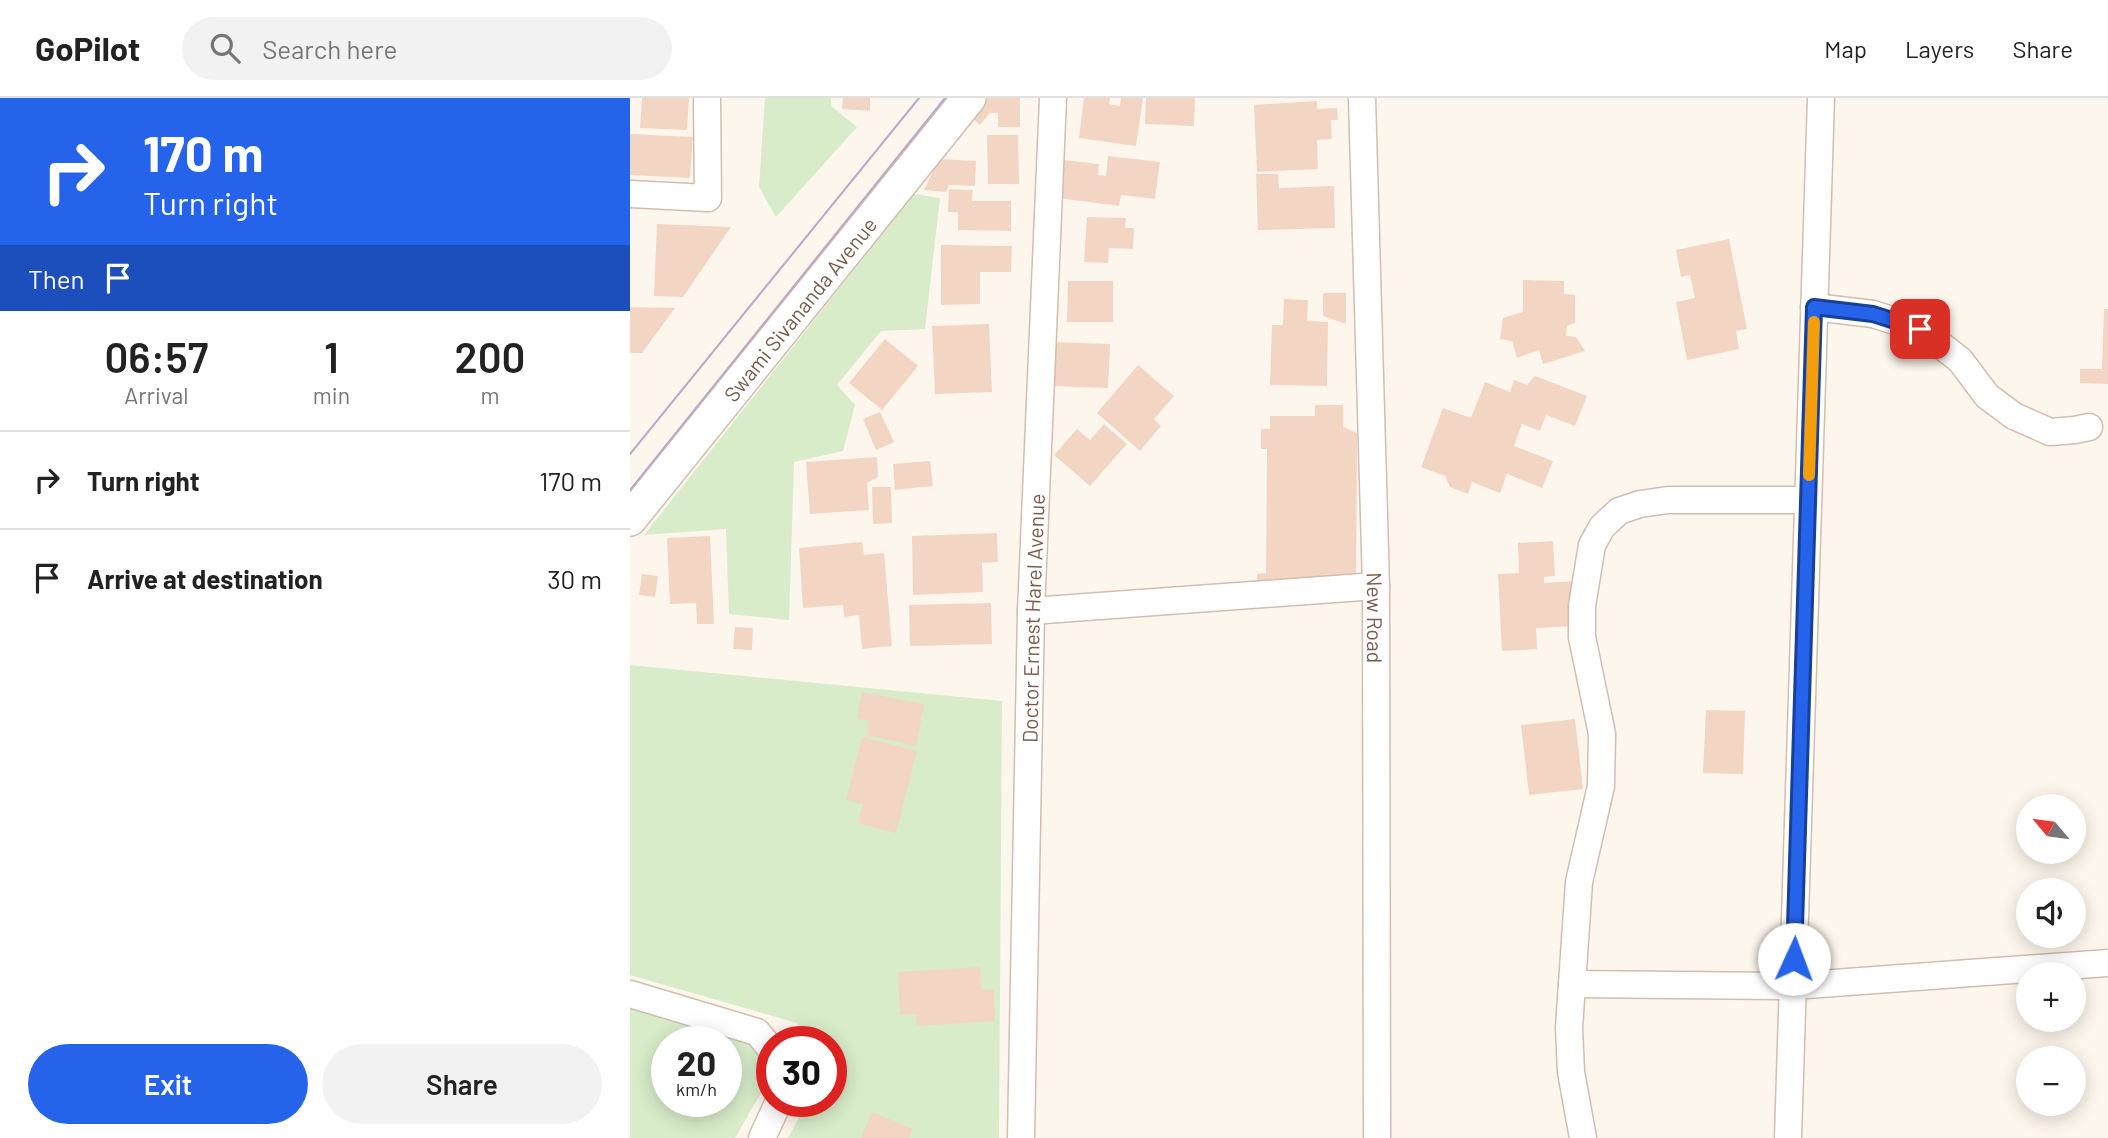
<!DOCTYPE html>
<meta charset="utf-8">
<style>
:root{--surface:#fff;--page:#f2f2f2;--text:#222;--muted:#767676;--line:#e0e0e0;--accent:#2563eb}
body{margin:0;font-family:Barlow,sans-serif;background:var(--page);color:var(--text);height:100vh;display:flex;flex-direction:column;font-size:26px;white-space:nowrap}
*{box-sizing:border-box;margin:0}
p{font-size:23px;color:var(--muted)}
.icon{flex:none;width:38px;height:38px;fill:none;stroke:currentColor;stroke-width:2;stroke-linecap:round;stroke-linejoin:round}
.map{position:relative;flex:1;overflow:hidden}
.drawer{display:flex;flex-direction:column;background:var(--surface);width:630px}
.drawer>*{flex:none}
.guide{background:#2563eb;color:#fff;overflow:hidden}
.needle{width:46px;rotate:299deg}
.controls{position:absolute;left:1386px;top:696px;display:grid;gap:14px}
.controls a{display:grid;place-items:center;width:70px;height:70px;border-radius:50%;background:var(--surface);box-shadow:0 4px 18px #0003;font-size:35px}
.speed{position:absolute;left:21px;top:928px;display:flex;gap:14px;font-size:35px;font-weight:700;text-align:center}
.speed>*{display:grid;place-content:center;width:91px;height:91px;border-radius:50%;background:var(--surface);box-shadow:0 4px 18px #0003;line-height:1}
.speed small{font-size:18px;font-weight:400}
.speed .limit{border:10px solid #d22;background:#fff;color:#111}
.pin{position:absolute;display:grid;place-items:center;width:60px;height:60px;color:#fff;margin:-30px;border-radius:14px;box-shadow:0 4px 10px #0006}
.me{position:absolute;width:77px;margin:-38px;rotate:2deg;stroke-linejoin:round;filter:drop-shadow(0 0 5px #0008)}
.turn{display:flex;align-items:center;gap:24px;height:147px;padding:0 28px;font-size:32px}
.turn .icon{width:91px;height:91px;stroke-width:2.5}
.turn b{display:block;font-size:49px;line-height:60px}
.then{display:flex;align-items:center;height:66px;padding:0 28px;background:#0003;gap:14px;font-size:26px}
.eta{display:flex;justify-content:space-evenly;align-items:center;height:119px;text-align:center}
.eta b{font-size:42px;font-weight:600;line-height:49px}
.button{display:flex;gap:14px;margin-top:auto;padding:14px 28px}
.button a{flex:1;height:80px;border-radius:42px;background:var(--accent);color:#fff;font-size:28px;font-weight:600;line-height:80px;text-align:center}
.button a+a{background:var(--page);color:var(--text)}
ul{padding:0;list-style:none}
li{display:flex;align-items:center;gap:21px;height:98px;padding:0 28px;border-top:2px solid var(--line)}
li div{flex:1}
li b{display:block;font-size:26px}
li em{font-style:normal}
header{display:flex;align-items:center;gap:42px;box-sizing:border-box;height:98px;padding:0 35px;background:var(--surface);border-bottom:2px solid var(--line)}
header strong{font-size:33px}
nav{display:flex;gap:38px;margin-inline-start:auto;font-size:24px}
.search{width:490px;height:63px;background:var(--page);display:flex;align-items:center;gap:18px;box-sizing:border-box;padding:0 24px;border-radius:38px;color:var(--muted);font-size:26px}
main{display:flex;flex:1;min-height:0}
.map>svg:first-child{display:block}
.green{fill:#d8ecc9;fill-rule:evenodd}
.building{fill:#f3d5c3}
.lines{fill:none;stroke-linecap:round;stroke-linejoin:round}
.minor-casing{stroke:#d1beb0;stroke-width:29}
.tertiary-casing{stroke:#d1beb0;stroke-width:36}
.minor{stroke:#fff;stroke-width:26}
.tertiary{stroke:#fff;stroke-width:33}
.tram{stroke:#b9a8c9;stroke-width:2}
.route-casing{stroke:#184099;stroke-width:18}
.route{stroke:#2563eb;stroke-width:12}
.slow{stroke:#f59e0b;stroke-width:12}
.labels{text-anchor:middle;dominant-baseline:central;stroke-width:5;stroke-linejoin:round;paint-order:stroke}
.street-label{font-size:21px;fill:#7a5c4d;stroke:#fffaf3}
</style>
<header>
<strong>GoPilot</strong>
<div class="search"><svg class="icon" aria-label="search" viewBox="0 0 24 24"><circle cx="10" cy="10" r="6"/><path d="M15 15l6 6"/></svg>Search here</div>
<nav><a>Map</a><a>Layers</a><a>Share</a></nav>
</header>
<main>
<section class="drawer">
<div class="guide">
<div class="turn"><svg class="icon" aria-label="right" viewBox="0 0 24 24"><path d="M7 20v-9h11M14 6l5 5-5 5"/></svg><div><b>170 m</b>Turn right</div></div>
<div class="then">Then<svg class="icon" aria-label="arrive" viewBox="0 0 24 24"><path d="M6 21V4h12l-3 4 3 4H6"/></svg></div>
</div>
<div class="eta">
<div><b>06:57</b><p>Arrival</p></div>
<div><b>1</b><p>min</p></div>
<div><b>200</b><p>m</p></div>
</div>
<ul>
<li><svg class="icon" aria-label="right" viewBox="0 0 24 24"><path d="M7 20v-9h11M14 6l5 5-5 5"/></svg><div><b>Turn right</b></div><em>170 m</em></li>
<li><svg class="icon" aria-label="arrive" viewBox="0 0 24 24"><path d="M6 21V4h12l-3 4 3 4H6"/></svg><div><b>Arrive at destination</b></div><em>30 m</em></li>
</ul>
<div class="button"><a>Exit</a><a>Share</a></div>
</section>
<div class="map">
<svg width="1478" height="1040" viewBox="0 0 1478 1040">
<rect width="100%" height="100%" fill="#fdf6ec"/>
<g class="green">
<polygon points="135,0 201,0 201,8 227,29 146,119 129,89"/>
<polygon points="284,96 310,100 295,231 251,233 207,287 225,307 213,353 164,364 159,522 99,516 96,431 14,437"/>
<polygon points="0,567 372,603 369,1040 158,1040 178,1003 201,1003 201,943 174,943 167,925 0,877"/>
<path d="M0,902L112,940L130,957L131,995L105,1040H0ZM37,943H96V1003H37Z"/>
</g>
<g class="building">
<polygon points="12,0 59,0 57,32 10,30"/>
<polygon points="213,0 240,0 240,13 212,11"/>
<polygon points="356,0 390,0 390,29 368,29 368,15 360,15 350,27 341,19"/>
<polygon points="454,0 480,0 479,6 490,8 491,0 513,0 506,48 449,40"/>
<polygon points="516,0 565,0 564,28 515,26"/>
<polygon points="687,3 687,11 707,10 708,22 701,22 702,41 687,42 688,71 627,74 624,7"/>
<polygon points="0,36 63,39 60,80 0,77"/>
<polygon points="357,37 388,37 389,86 358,86"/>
<polygon points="478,58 530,64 525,101 491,97 489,108 429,100 433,62 469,66 468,77 476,78"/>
<polygon points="309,61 346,63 345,88 319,87 316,94 294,92"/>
<polygon points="626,76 648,76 649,90 704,88 705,130 628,132"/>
<polygon points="319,91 343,92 342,103 381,103 381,133 328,132 328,114 318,114"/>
<polygon points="457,119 496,120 495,130 504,130 503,151 479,150 478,165 454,164"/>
<polygon points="27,126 101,129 53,199 24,198"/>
<polygon points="1099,141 1117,231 1106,233 1109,251 1057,262 1046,204 1065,200 1060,177 1051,179 1046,152"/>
<polygon points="311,147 382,148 381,174 350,174 350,206 311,207"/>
<polygon points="893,182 934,183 934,196 945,197 945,225 937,228 936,238 946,239 955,253 913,266 909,252 887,260 882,243 870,241 873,220 893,214"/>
<polygon points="438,183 483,183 483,224 437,224"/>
<polygon points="693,195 716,195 716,226 693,218"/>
<polygon points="654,201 678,202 677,223 698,224 697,288 640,287 642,227 653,227"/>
<polygon points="0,209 45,210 12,255 0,255"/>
<polygon points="1474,211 1478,211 1478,286 1450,285 1450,271 1472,271"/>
<polygon points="359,226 362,294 305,296 302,228"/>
<polygon points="255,241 288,268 252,312 219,285"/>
<polygon points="422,244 480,246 478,290 420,288"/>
<polygon points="508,267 544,298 524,321 531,328 510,353 467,315"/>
<polygon points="905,278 957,298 945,328 916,317 910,333 892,326 884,348 923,363 912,390 877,376 870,395 842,384 838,396 820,389 815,378 791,369 813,310 841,320 855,284 880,294 884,282 897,287"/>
<polygon points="685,307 713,307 713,329 727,335 726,486 627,486 627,476 636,475 637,351 631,351 631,331 640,331 640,318 685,318"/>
<polygon points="250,314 264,344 246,352 233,321"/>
<polygon points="474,326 497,346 460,388 424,357 447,331 460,342"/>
<polygon points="247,359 248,379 237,385 239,412 180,416 176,364"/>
<polygon points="300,363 303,388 265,392 263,366"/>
<polygon points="242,389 261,389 262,425 243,426"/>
<polygon points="367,435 368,464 352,465 353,494 283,497 282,438"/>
<polygon points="80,438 84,526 67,526 66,505 40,506 37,440"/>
<polygon points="923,443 925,478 914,479 914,485 945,483 948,528 906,530 907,551 872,553 868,476 889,475 888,445"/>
<polygon points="232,444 234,457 254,455 262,548 232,551 229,517 214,519 213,507 173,510 169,450"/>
<polygon points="12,476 28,478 25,499 9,497"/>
<polygon points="361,505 362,546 280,548 279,507"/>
<polygon points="105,529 123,530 122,552 103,551"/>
<polygon points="232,594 294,606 286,648 236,637 239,623 227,621"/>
<polygon points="1076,612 1115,613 1113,676 1073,675"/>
<polygon points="945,621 953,691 899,697 891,627"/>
<polygon points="232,639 287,653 266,735 228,725 233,706 216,702"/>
<polygon points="350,869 352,892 364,891 365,923 287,928 286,916 270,917 268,874"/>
<polygon points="242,1014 283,1031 279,1040 231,1040"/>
</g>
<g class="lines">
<g class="minor-casing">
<g id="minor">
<path id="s1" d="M732,0L746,488L747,1040"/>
<polyline points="0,96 78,100 77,0"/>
<polyline points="1184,209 1243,216 1290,231 1330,262 1357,298 1384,318 1420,334 1445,332 1459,329"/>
<polyline points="401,513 746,488"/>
<polyline points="942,886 1163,888 1478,865"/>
<polyline points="0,896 127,934 142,952"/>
<polyline points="132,1040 149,1003"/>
<path id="s2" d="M391,1040L401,513L423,0"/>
<polyline points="953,1040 941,974 939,930 949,784 971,688 972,636 952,539 952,508 962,447 972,429 989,413 1010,406 1038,402 1178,402"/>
<polyline points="1158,1040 1191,0"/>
</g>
</g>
<g class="tertiary-casing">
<g id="tertiary">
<path id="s3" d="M0,421L339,0"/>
</g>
</g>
<use href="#minor" class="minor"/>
<use href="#tertiary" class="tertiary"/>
<g class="tram">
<polyline points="0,356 289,0"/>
<polyline points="0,392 315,0"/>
</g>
</g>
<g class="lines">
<g class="route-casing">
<polyline id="route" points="1164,861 1184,209 1243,216 1290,231"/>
</g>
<use href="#route" class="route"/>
<polyline class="slow" points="1179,377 1184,224"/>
</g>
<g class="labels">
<g class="street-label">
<text stroke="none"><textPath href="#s3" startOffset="270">Swami Sivananda Avenue</textPath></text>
<text stroke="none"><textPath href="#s2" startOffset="520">Doctor Ernest Harel Avenue</textPath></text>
<text stroke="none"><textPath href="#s1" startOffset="520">New Road</textPath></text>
</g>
</g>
</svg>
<div class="controls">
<a><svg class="needle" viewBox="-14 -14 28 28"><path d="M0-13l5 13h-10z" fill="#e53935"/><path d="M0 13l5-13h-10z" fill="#767676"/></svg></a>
<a><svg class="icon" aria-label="sound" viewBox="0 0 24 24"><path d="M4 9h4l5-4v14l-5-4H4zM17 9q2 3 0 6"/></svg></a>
<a>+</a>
<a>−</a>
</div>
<div class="speed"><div>20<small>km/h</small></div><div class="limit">30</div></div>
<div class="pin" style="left:1290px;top:231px;background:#d93025"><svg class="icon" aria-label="arrive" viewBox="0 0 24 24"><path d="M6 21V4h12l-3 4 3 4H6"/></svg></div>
<svg class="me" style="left:1164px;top:861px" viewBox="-20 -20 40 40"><circle r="19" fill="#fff"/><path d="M0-13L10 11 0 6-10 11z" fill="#2563eb"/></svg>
</div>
</main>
